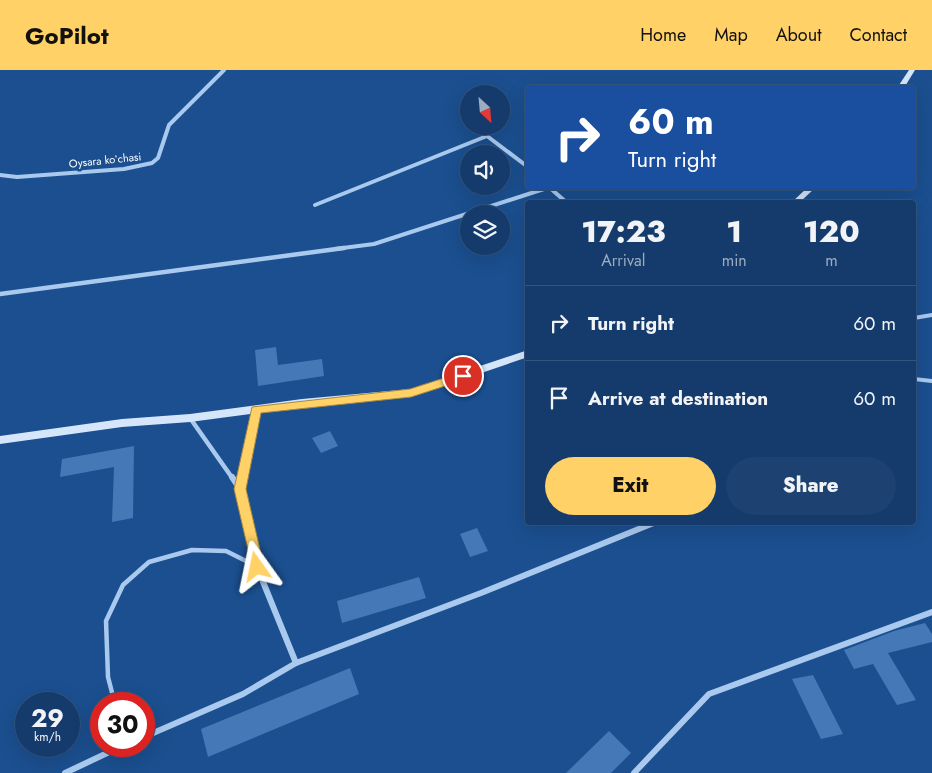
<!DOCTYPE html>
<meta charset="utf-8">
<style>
:root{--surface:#143b6b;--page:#1d4271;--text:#f1f3f6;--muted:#9dadc1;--line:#33557e;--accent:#ffd166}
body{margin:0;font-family:Jost,sans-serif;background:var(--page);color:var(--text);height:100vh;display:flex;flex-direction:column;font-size:19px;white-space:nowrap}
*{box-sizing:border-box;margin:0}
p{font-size:16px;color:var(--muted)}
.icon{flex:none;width:28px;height:28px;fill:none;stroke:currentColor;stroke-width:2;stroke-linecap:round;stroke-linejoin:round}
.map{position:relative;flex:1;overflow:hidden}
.details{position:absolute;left:525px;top:130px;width:391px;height:325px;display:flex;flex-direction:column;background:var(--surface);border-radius:5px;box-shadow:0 5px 20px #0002,0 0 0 1px var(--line)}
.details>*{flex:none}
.banner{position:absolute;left:525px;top:15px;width:391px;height:105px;border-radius:5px;box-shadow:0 5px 20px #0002,0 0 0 1px var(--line);background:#1a4fa0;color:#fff;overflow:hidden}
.needle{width:32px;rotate:154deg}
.fabs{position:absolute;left:460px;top:15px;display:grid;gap:10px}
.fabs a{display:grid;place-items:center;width:50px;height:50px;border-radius:50%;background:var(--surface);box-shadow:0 5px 20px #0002,0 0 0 1px var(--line);font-size:25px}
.speed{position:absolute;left:15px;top:622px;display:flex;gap:10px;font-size:25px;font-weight:700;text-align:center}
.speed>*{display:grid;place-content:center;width:65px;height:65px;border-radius:50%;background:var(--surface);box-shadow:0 5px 20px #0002,0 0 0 1px var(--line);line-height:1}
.speed small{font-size:12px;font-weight:400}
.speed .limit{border:8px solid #d22;background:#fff;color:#111}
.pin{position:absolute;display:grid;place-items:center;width:42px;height:42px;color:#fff;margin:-21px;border:2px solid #fff;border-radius:50%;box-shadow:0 1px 5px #0007}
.me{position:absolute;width:55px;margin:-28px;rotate:348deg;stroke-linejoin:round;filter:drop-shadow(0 0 4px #0008)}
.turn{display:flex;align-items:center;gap:18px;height:105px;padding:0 20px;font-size:22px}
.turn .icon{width:65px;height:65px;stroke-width:2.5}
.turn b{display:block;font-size:35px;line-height:42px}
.eta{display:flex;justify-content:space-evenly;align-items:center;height:85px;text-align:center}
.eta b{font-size:30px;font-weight:800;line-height:35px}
.button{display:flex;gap:10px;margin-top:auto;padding:10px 20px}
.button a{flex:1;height:58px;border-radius:30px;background:var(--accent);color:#111;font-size:20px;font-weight:800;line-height:58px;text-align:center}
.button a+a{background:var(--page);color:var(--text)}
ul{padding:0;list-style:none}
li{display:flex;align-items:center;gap:15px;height:75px;padding:0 20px;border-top:1px solid var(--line)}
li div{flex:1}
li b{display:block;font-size:19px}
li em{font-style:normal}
header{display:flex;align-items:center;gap:30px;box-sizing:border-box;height:70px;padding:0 25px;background:var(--accent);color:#111}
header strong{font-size:24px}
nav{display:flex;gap:28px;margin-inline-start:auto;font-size:18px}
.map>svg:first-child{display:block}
.building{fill:#4478b7}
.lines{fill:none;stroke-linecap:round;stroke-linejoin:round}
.lane-far1{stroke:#a9c9ee;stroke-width:4}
.lane{stroke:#a9c9ee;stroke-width:4.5}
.street-far2{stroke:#a9c9ee;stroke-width:4}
.street-far1{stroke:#a9c9ee;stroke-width:4.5}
.street{stroke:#a9c9ee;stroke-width:6}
.secondary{fill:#d6e6fa;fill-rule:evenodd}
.route{fill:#ffd166;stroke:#a68842}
.labels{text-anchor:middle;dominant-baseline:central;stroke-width:5;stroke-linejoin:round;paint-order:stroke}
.far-street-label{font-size:11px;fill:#fff;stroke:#1b4f8f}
</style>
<header>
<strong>GoPilot</strong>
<nav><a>Home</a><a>Map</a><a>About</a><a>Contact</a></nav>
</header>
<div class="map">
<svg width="932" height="703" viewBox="0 0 932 703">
<rect width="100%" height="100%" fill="#1b4f8f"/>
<g class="building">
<polygon points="276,277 278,295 322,289 324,306 258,316 255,280"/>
<polygon points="330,361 338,376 321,383 312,368"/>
<polygon points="134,376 133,448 112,452 114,397 60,407 62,389"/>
<polygon points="477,458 488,481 470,487 460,464"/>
<polygon points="419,507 426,528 342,553 337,531"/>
<polygon points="925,553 932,564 932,572 888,583 916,630 897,635 873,594 854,599 844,580 894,561"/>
<polygon points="350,598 359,624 208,687 201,659"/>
<polygon points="813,605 843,664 821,669 792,609"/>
<polygon points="609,661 631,683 611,703 566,703"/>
</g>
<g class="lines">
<g class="lane-far1">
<polyline points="914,248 932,245"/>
<polyline points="914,309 932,311"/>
</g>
<polyline class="lane" points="115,634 108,607 106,551 123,515 149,492 192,480 226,481 256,496"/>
<g class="street-far2">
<polyline points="0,105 17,107 124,99 152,93 158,88 169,55 224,0"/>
<polyline points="550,118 566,132"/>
<polyline points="315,135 487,66 528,97"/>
<polyline points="335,179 374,174 547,118"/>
</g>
<g class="street-far1">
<polyline points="0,224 344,178"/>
<polyline points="190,348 233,409"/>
<polyline points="242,409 256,340"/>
</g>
<g class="street">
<polyline points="232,407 240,419 257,497 296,593 481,523 656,452"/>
<polyline points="240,419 242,407"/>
<polyline points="144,667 243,624 296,593"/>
<polyline points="65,703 122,676"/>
<polyline points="634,703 709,624 932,542"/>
</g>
<g class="secondary">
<polygon points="909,0 915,0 904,18 897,18"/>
<polygon points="807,118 815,118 800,132 792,132"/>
<polygon points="528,280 528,287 411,327 302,337 190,352 122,357 0,374 0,366 122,349 190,344 302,329 411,319"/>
</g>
</g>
<polygon class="route" points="463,302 467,303 467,309 411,327 261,343 246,419 264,497 262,501 253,501 234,419 252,337 410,319"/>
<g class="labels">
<g class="far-street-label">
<text transform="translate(105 90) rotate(-6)">Oysara koʻchasi</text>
</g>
</g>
</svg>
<div class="fabs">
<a><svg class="needle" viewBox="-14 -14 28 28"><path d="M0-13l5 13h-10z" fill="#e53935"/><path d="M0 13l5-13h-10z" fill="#9dadc1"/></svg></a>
<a><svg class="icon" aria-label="sound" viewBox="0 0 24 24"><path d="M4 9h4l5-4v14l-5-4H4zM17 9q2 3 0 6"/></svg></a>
<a><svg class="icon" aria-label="layers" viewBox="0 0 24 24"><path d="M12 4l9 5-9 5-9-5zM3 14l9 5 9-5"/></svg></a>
</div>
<div class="speed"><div>29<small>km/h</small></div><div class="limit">30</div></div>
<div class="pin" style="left:463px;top:306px;background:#d93025"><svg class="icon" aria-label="arrive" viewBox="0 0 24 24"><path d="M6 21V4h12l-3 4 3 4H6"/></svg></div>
<svg class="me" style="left:257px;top:497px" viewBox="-20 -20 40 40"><path d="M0-17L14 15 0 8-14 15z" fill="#ffd166" stroke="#fff" stroke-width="4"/></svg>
<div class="banner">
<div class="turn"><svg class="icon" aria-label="right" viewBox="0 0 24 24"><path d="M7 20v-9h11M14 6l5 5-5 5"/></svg><div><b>60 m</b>Turn right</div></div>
</div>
<section class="details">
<div class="eta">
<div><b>17:23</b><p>Arrival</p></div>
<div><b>1</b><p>min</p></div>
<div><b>120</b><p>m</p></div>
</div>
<ul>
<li><svg class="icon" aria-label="right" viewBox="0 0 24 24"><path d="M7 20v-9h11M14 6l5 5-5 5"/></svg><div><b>Turn right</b></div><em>60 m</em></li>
<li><svg class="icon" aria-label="arrive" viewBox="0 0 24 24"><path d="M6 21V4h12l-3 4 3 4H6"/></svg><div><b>Arrive at destination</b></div><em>60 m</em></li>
</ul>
<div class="button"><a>Exit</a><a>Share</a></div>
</section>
</div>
